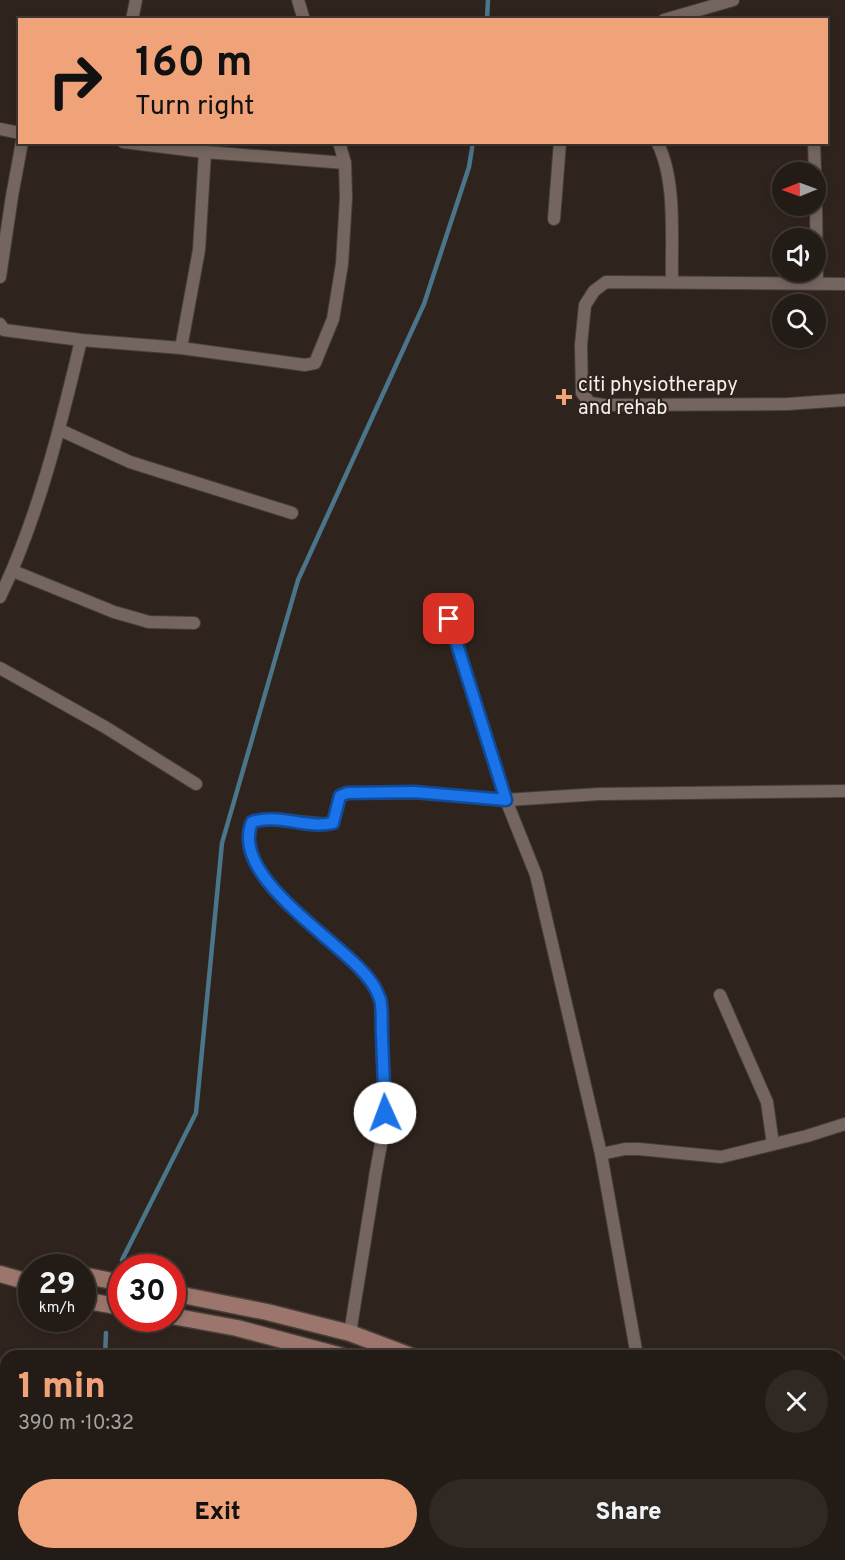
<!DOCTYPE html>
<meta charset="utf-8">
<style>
:root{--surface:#231b16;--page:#2f2823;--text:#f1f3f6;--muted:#a3a1a1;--line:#403935;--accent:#f0a279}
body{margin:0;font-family:Overpass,sans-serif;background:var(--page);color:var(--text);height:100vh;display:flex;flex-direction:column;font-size:22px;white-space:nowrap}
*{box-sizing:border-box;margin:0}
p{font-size:20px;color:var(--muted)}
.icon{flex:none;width:33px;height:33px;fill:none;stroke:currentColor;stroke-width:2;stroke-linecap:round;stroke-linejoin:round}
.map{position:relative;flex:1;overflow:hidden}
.details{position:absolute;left:0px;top:1350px;width:846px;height:210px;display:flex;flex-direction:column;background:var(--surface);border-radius:18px 18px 0 0;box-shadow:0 3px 9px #0003,0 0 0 2px var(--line)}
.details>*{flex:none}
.guide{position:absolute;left:18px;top:18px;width:810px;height:126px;border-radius:0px;box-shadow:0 3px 9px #0003,0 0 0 2px var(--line);background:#f0a279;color:#111;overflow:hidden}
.needle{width:39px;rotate:269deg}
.fabs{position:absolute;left:772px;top:162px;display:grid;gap:12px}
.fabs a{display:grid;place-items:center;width:54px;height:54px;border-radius:50%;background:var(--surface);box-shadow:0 3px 9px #0003,0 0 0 2px var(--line);font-size:30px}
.speed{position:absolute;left:18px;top:1254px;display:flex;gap:12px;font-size:30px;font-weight:700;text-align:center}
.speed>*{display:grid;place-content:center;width:78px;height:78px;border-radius:50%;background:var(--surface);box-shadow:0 3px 9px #0003,0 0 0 2px var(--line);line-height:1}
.speed small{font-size:15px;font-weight:400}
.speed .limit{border:9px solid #d22;background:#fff;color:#111}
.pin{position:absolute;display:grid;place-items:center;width:51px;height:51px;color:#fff;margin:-26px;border-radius:12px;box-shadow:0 3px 9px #0006}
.me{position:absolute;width:66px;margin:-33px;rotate:358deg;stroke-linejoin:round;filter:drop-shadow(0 0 4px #0008)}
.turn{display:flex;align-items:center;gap:21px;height:126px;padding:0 18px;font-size:27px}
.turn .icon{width:78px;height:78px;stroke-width:2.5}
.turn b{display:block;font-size:42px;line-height:51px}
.round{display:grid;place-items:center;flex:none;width:63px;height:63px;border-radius:32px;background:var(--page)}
.headline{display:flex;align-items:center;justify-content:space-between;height:102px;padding:0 18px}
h1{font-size:36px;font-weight:800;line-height:45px;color:var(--accent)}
.primary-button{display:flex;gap:12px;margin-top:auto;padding:12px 18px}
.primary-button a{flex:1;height:69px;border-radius:36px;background:var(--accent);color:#111;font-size:24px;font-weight:800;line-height:69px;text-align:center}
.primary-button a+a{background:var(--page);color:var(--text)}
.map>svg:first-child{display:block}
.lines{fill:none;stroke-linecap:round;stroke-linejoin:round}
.stream{stroke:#4a758a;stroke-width:4.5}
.street-casing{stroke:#483f39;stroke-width:14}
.secondary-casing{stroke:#483f39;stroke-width:19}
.street{stroke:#74665f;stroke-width:12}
.secondary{stroke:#9c766c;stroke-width:16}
.route-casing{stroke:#114b97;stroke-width:15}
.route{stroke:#1a73e8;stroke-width:10}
.poi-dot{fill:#f0a279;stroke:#2f241d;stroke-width:2}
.labels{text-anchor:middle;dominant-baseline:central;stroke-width:4.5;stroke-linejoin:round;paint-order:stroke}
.poi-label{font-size:20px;fill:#f7efeb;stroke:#2f241d;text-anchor:start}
</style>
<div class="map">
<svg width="845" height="1560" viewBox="0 0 845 1560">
<rect width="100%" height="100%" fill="#2f241d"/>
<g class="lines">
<g class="stream">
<polyline points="487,20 488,0"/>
<polyline points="122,1260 196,1113 222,843 298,580 424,304 469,167 473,142"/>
<polyline points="105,1356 106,1333"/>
<polyline points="83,1560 85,1554"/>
</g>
<g class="street-casing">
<g id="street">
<polyline points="298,0 304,20"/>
<polyline points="132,20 136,0"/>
<polyline points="664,20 733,0"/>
<polyline points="0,129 20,133"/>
<polyline points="123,142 205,152 345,163"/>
<path d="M657,142C677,180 671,240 672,282"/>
<polyline points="814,142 815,172"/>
<polyline points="816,206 817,283"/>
<polyline points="554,219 560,142"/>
<polyline points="0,277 12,196 22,142"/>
<polyline points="845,284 606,282 594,291 585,305 581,345 582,393 590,403 603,405 788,404 845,400"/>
<polyline points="0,324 4,330 81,340 181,348 305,365 315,363 333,319 342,264 346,198 345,163 339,142"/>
<polyline points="181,348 199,250 205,152"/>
<polyline points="60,430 130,462 292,513"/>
<polyline points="13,571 114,612 149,622 194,623"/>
<path d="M0,597C38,518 61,425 81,340"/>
<polyline points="449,619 506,800 536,875 601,1154 637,1356"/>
<polyline points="0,668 105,727 196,784"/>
<polyline points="720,995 767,1102 773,1144"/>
<polyline points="601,1154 625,1149 639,1149 721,1157 807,1136 845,1124"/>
<path d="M350,1333C358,1283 366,1234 374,1184C377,1161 384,1136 385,1112C385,1091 383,1069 382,1048C382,1033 384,1013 380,999C362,947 225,883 252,822L268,819L325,824L333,823L340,796L347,793L414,792L506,800L599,794L845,791"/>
<polyline points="271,1554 274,1560"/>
<polyline points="678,1554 680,1560"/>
</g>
</g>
<g class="secondary-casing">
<g id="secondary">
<polyline points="0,1274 32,1283"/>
<polyline points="82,1275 122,1283"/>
<polyline points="172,1293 267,1312 350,1333 411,1356"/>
<polyline points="82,1300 122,1307"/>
<polyline points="172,1316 237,1328 342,1356"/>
<polyline points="840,1529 845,1531"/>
<polyline points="823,1554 839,1560"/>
</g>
</g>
<use href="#street" class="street"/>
<use href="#secondary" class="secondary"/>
</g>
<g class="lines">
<g class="route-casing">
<path id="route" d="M385,1113C384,1087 383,1062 382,1036C381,1024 383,1010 380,999C378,994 375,987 372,983C346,943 228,879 252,822C278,813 306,829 333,823L340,796L347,793L414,792L506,800L449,619"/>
</g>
<use href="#route" class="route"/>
</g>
<path class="poi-dot" d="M561 388h6v6h6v6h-6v6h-6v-6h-6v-6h6z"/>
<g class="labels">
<g class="poi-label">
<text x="578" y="386">citi physiotherapy<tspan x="578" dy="23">and rehab</tspan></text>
</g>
</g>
</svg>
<div class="fabs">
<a><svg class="needle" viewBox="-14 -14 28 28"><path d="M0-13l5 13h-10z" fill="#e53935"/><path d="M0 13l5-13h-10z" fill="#a3a1a1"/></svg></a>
<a><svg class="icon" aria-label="sound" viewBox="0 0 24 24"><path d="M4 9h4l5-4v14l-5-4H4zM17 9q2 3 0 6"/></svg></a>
<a><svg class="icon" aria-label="search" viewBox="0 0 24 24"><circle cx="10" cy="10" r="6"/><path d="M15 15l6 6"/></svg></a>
</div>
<div class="speed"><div>29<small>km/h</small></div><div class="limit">30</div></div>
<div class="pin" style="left:449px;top:619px;background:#d93025"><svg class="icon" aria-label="arrive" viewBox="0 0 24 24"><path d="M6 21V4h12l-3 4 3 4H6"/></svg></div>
<svg class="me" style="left:385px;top:1113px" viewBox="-20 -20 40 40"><circle r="19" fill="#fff"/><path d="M0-13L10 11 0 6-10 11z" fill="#1a73e8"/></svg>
<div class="guide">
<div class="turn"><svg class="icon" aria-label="right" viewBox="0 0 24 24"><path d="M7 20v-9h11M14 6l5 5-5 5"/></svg><div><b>160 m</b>Turn right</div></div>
</div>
<section class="details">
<div class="headline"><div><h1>1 min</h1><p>390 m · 10:32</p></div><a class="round"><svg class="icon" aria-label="close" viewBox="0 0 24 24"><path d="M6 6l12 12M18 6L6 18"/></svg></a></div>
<div class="primary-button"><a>Exit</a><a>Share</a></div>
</section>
</div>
